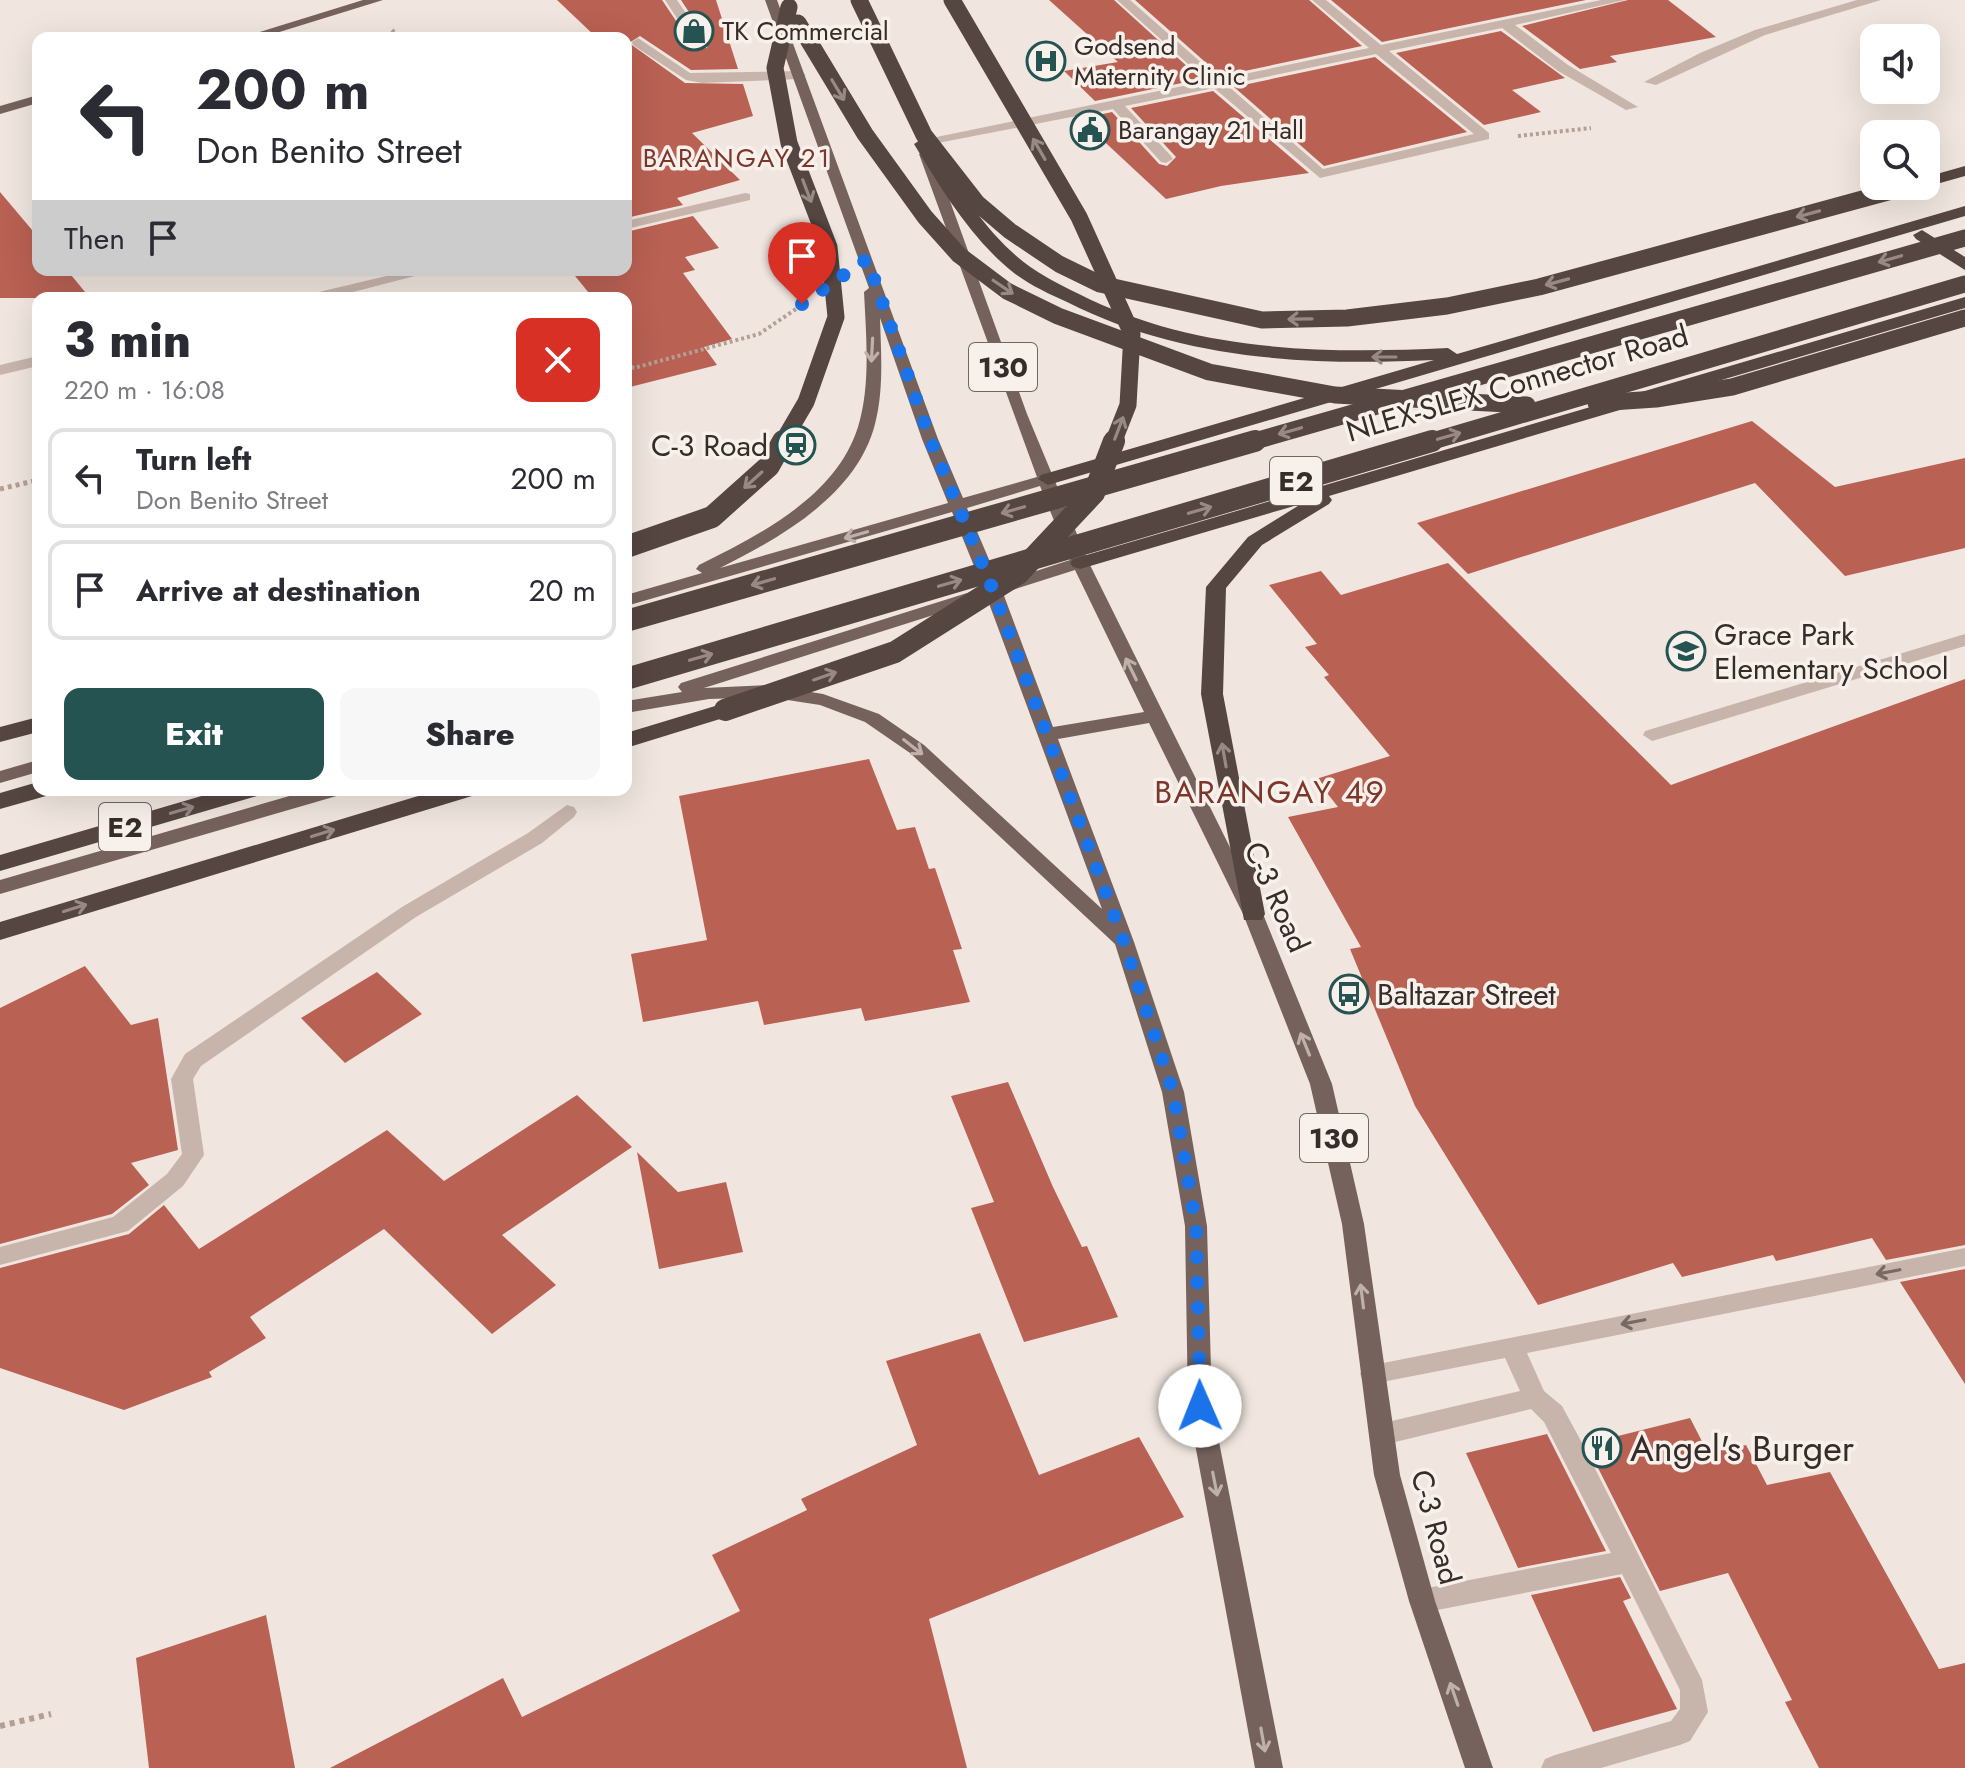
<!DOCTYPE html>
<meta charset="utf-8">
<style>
:root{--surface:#fff;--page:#f7f7f7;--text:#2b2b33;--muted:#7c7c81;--line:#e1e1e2;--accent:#245351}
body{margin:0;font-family:Jost,sans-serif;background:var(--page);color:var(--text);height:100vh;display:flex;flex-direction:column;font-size:30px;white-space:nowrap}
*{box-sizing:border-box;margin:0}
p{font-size:26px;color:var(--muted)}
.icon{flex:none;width:44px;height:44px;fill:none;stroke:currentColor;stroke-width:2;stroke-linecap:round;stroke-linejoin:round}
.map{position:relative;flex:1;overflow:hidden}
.panel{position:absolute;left:32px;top:292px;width:600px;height:504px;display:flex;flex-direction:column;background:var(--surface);border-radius:16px;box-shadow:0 8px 32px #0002}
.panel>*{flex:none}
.top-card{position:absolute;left:32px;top:32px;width:600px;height:244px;border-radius:16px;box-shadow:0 8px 32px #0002;background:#fff;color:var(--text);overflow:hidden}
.controls{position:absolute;left:1860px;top:24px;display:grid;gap:16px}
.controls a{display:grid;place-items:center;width:80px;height:80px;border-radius:16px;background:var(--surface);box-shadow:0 8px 32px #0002;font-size:40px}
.pin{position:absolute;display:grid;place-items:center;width:68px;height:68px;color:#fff;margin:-82px -34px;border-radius:50% 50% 50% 0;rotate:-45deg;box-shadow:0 0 8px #0007}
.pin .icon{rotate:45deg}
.me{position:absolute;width:88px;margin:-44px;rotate:359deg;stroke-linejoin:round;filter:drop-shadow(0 0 6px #0008)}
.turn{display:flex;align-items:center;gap:28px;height:168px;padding:0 32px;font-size:36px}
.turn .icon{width:104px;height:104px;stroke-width:2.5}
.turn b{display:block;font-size:56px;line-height:68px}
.then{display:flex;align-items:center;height:76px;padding:0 32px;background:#0003;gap:16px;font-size:30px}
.round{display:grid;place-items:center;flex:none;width:84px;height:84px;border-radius:16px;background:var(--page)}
.head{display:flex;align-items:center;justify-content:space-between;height:136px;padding:0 32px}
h1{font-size:48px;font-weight:800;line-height:60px}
.primary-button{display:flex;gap:16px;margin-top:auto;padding:16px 32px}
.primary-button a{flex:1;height:92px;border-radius:16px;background:var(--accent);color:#fff;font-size:32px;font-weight:800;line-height:92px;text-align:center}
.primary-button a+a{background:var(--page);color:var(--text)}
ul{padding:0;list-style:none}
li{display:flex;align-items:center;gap:24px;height:100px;margin:0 16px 12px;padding:0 16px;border:4px solid var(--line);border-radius:16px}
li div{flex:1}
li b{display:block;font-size:30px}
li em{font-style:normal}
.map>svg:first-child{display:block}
.building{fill:#b96153}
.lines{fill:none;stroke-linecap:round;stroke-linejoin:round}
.path-far2{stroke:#b39f96;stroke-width:4;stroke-dasharray:3 3;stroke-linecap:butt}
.path-far1{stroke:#b39f96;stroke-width:5;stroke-dasharray:4 4;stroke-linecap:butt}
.path{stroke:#b39f96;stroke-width:6;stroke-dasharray:5 5;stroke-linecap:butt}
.minor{fill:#c7b5ac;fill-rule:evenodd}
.major{fill:#76625d;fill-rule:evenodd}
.highway{fill:#564642;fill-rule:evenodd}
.highway-bridge-far1{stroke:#564642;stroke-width:17}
.highway-bridge{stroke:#564642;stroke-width:22}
.oneway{stroke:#978a86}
.oneway2{stroke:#beb0ab}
.oneway3{stroke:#776a64}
.route{stroke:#1a73e8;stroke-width:14;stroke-dasharray:0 25.2}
.labels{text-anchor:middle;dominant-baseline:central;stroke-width:7;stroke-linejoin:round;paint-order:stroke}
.far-poi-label{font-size:26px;fill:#362c2a;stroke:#f8f0eb;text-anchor:start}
.far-neighbourhood-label{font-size:26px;letter-spacing:2px;fill:#7c362b;stroke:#f8f0eb}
.shield{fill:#f8f0eb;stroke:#706764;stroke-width:2}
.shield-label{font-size:28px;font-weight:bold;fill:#362c2a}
.street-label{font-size:30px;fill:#362c2a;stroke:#f8f0eb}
.poi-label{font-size:30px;fill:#362c2a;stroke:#f8f0eb;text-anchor:start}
.neighbourhood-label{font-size:32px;letter-spacing:2px;fill:#7c362b;stroke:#f8f0eb}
.near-poi-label{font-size:36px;fill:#362c2a;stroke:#f8f0eb;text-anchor:start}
</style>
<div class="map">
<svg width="1965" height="1768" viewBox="0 0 1965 1768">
<rect width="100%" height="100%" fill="#f0e6df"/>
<g class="building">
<polygon points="557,0 662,0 695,49 707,48 708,41 681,0 716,0 738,69 691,70 640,36 629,43 685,83 743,84 753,116 692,133 740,180 677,198 683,205 626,218 626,38 597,38"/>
<polygon points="1049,0 1114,0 1201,79 1095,101 1064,71 1118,62"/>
<polygon points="1135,0 1309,0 1362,46 1221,76"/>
<polygon points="1331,0 1586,0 1382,42"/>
<polygon points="1628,0 1668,0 1716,37 1610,56 1617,62 1580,69 1522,26"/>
<polygon points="1501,31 1565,78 1512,90 1541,112 1484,125 1396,53"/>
<polygon points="1375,57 1467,132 1324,166 1234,87"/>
<polygon points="1213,91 1309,173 1221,186 1166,199 1080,119 1112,112 1159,164 1167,166 1176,157 1131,108"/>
<polygon points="0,192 38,237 38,270 67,270 90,298 0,298"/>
<polygon points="693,216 719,248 685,257 695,270 683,273 732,339 704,347 717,365 626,388 626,298 593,298 571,271 626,270 626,232"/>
<polygon points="1752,421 1835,487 1965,458 1965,548 1845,576 1755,483 1468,574 1417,523"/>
<polygon points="1448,563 1671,785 1965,679 1965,1245 1886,1260 1872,1238 1776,1261 1773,1255 1682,1277 1673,1263 1538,1305 1415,1106 1350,949 1361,947 1288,817 1338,807 1316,779 1390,756 1324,677 1329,675 1305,647 1317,644 1269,585 1321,571 1341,595"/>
<polygon points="869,759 897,830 915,827 929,869 935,868 962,949 953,950 970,1002 865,1021 861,1008 764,1025 758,1001 643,1022 631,954 707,940 679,796"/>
<polygon points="85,966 131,1025 158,1018 178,1150 131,1163 149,1185 112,1214 0,1244 0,1008"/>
<polygon points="377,972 422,1014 345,1063 301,1018"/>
<polygon points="1008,1082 1053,1187 1082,1247 1087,1246 1118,1317 1024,1342 971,1208 994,1202 951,1096"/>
<polygon points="577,1095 632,1147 502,1235 556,1285 492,1334 384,1229 250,1317 266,1338 209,1372 212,1377 124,1410 0,1368 0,1268 129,1234 164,1205 199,1249 387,1130 444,1181"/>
<polygon points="637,1152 678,1192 726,1182 743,1252 659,1269"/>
<polygon points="1965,1269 1965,1384 1900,1282"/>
<polygon points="980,1333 1039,1475 1139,1437 1184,1517 929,1619 967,1768 330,1768 503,1678 522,1717 740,1611 712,1555 807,1510 801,1499 917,1445 886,1361"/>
<polygon points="1690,1418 1708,1453 1746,1445 1767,1485 1830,1472 1939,1669 1965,1663 1965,1768 1819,1768 1785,1702 1792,1700 1728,1573 1660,1591 1586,1444"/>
<polygon points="1547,1434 1606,1551 1518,1568 1466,1453"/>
<polygon points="1620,1577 1631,1598 1623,1601 1677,1709 1593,1732 1531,1595"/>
<polygon points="266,1615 295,1768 149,1768 136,1658"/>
</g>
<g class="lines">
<g class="path-far2">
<polyline points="392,30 400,38"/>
<polyline points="1518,136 1591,128"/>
<polyline points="626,364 634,368 759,334 796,309"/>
</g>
<polyline class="path-far1" points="0,489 38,480"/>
<polyline class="path" points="0,1726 51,1714"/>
<g class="minor">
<polygon points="665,0 677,0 706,43 705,46 695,46"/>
<path d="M1117,0H1130L1220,79L1369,48L1312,0H1326L1381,45L1601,0H1625L1515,25L1568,65L1638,107L1626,110L1558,71L1502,28L1389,51L1489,133V139L1320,178L1214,88L1125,106L1171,156L1173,159L1166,163L1161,162L1113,109L917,147V141L922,140L1207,81ZM1376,54L1474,134L1323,169L1227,85Z"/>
<polygon points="1857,0 1881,0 1765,35 1656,85 1644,82 1700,53 1755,30"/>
<polygon points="638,38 690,73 799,71 806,75 799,79 702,83 686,80 633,45 632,42"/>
<polygon points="745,193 750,194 750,200 626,229 626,221"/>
<polygon points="412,270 438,270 330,298 303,298 306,295"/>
<polygon points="38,356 38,366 0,375 0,365"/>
<polygon points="1965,634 1965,646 1659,739 1652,741 1643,735 1645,731"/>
<polygon points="567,805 574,807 577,812 574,817 542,843 416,917 201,1066 193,1079 204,1155 183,1186 128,1231 0,1265 0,1247 113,1217 167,1174 182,1154 171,1079 185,1054 402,907 528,833"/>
<polygon points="1965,1248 1965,1266 1527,1353 1544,1391 1562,1406 1581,1441 1702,1680 1708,1712 1690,1741 1680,1745 1601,1768 1541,1768 1545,1759 1555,1755 1671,1721 1680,1709 1680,1690 1622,1574 1422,1613 1413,1610 1409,1601 1413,1592 1422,1589 1611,1553 1544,1422 1531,1409 1383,1445 1374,1442 1371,1434 1374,1426 1383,1423 1520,1391 1505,1358 1372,1384 1363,1381 1360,1374 1363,1367"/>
</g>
<g class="major">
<polygon points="363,0 383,0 260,38 240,38"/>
<path d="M765,0H777L938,439L963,498L1037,477L919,154L926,150L933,154L1027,414L1089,563L1263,914L1332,1084L1364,1224L1400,1475L1435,1601L1493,1768H1465L1409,1601L1374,1475L1342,1224L1310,1084L1243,914L1149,723L1058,739L1134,942L1184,1092L1207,1226L1212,1406L1283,1768H1255L1188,1406L1185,1226L1162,1092L1115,944L910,753L865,722L820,705L768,697L709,699L626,713V701L682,692L678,687L681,683L983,588L952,512L626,606V595L702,573L696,569L699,565C759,535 836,497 858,427C871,385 866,335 864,292L869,288ZM880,318L922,439L948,503L720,568C780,538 857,495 875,424C884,390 881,353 880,318ZM1040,486L1070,560L999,583L967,508ZM1075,570L1144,712L1053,727L1003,593ZM987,598L1102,909L924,745L879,714L823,694L768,685L704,688Z"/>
<polygon points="38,95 38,103 0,114 0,106"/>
<polygon points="38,760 38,772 0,783 0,771"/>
<polygon points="310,790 343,790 340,795 0,894 0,880"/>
</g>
<g class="highway">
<path d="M922,139L928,141C954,179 977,220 1012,252C1032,271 1055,282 1079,294C1194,352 1321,354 1448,348L1457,354L1965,206V216L1048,485L1038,479L1041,475L1434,360C1309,366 1181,360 1067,302C1049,294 1030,285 1014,273C971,239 942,190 914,144Z"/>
<polygon points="1965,166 1965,176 1926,187 1922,186 1926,186 1926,177"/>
<polygon points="1922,230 1965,257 1965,270 1916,239 1913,235"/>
<polygon points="1965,297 1965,308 1329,496 1332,500 1329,504 1262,545 1226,588 1223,694 1265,914 1262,920 1244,920 1201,694 1206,587 1248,537 1301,504 1080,569 1073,567 1070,563 1073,559"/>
<polygon points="725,703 733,705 736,710 733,715 626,748 626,733"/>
<polygon points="38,717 38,732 0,742 0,727"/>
<polygon points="38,782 38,790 50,790 46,796 0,809 0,793"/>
<polygon points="222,790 261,790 257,796 0,871 0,855"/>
<polygon points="438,790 476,790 472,796 0,940 0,922"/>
</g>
<g class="highway-bridge-far1">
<polyline points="859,0 924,135 977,203 1010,231 1059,264 1100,284 1262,320 1347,318 1447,306 1539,287 1910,186"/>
<polyline points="952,0 1079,217 1132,334 1128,405 1113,443"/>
<polyline points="798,23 865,134 925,217 959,255 1007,291 1058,316 1209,372 1335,395 1527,405"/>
<polyline points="1596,403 1656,399 1732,387 1965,318"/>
<polyline points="782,443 806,402 836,317 829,247 789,143 775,68 789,7"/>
<polyline points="1248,443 1965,238"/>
<polyline points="1426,443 1965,284"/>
</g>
<g class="highway-bridge">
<polyline points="626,547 712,517 769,466 783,441"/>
<polyline points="626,621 1255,441"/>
<polyline points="626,679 1432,441"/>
<polyline points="725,710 895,652 1018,574 1094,493 1114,441"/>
</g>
</g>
<defs><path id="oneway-shaft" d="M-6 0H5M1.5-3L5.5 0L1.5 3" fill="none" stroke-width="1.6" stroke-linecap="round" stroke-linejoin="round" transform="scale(2)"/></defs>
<g class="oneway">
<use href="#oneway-shaft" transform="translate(838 90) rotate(59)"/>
<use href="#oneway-shaft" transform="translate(1039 149) rotate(-120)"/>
<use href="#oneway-shaft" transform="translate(807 191) rotate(69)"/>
<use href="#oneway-shaft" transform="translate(1808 214) rotate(165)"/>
<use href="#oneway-shaft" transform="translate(1890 259) rotate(164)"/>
<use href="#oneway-shaft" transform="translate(1557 282) rotate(165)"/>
<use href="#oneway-shaft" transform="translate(1003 287) rotate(34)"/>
<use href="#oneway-shaft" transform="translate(1300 319) rotate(179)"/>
<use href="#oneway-shaft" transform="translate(1384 357) rotate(-180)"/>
<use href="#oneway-shaft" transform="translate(1119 428) rotate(-69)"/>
<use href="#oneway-shaft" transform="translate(1290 431) rotate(164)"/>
<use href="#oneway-shaft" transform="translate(1449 436) rotate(-16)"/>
<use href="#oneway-shaft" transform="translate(753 480) rotate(138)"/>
<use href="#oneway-shaft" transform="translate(1013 510) rotate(164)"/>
<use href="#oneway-shaft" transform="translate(1200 510) rotate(-16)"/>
<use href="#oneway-shaft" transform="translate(763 582) rotate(164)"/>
<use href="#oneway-shaft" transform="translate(950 583) rotate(-16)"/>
<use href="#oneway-shaft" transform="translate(701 657) rotate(-16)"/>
<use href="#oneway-shaft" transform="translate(825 676) rotate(-19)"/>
<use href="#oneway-shaft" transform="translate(1224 755) rotate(-100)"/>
<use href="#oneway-shaft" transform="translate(182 810) rotate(-16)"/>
<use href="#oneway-shaft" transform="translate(323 833) rotate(-17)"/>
<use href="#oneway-shaft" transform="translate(75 908) rotate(-17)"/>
</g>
<g class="oneway2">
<use href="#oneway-shaft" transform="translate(872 350) rotate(93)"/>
<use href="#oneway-shaft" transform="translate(856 535) rotate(164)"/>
<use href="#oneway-shaft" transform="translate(1131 669) rotate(-116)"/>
<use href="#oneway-shaft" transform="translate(913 747) rotate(38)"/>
<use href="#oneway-shaft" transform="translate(1305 1044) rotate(-112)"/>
<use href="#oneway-shaft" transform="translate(1362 1296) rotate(-97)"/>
<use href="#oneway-shaft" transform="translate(1215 1484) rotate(79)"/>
<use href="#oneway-shaft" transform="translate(1454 1694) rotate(-109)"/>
<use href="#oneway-shaft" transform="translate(1263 1740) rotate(80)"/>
</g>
<g class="oneway3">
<use href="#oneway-shaft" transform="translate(1888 1272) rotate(169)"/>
<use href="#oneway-shaft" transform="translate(1633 1322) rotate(169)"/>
</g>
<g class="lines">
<polyline class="route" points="802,304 867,259 930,439 993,590 1124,942 1173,1092 1196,1226 1200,1406"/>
</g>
<defs>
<g id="shop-ring" transform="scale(2)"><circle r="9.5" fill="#f8f0eb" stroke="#245351" stroke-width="1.5"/><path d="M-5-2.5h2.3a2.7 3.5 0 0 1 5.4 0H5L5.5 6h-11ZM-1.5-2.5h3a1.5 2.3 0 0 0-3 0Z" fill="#245351"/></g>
<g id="hospital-ring" transform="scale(2)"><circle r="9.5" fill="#f8f0eb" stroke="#245351" stroke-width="1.5"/><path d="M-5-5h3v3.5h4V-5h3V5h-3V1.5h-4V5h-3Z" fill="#245351"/></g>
<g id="civic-ring" transform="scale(2)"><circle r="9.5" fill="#f8f0eb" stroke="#245351" stroke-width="1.5"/><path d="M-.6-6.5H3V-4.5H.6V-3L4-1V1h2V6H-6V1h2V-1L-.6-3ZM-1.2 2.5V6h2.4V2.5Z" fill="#245351"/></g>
<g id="station-ring" transform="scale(2)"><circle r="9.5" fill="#f8f0eb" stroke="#245351" stroke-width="1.5"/><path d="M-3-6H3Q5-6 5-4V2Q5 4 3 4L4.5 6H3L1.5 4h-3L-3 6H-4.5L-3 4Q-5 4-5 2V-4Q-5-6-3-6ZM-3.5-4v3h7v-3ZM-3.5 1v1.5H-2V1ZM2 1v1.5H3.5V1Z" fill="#245351"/></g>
<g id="school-ring" transform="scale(2)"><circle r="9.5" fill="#f8f0eb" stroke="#245351" stroke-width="1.5"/><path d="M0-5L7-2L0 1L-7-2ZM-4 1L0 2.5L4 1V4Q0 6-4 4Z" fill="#245351"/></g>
<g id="bus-ring" transform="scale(2)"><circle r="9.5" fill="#f8f0eb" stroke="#245351" stroke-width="1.5"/><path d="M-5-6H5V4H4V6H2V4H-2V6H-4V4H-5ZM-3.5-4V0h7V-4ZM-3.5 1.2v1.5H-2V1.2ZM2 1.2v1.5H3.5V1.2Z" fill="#245351"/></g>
<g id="restaurant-ring" transform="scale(2)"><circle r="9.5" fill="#f8f0eb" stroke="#245351" stroke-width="1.5"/><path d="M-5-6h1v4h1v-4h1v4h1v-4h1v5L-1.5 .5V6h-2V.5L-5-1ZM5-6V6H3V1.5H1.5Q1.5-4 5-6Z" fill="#245351"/></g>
</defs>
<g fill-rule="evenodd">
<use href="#shop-ring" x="694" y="31"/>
<use href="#hospital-ring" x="1046" y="61"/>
<use href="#civic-ring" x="1090" y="130"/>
<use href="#station-ring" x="796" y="445"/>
<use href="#school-ring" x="1686" y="651"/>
<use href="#bus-ring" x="1349" y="994"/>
<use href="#restaurant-ring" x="1602" y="1448"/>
</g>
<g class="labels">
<g class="far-poi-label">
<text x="722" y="31">TK Commercial</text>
<text x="1074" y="46">Godsend<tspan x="1074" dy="30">Maternity Clinic</tspan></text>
<text x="1118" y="130">Barangay 21 Hall</text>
</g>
<g class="far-neighbourhood-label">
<text x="737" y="158">BARANGAY 21</text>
</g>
<g class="shield">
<rect x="969" y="343" width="68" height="48" rx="6"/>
<rect x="1270" y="457" width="52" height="48" rx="6"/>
<rect x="99" y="803" width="52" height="48" rx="6"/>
<rect x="1300" y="1114" width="68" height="48" rx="6"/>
</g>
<g class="shield-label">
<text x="1003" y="367">130</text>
<text x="1296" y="481">E2</text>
<text x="125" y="827">E2</text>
<text x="1334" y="1138">130</text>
</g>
<g class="street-label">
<text transform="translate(1517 383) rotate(-16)">NLEX-SLEX Connector Road</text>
<text transform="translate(1277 897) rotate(66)">C-3 Road</text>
<text transform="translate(1436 1527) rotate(75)">C-3 Road</text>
</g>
<g class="poi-label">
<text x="768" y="445" text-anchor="end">C-3 Road</text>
<text x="1714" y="634">Grace Park<tspan x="1714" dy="34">Elementary School</tspan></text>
<text x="1377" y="994">Baltazar Street</text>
</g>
<g class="neighbourhood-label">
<text x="1270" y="792">BARANGAY 49</text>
</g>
<g class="near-poi-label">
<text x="1630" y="1448">Angel's Burger</text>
</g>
</g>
</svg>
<div class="controls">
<a><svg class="icon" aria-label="sound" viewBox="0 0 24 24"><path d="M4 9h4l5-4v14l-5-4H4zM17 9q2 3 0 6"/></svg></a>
<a><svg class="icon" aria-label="search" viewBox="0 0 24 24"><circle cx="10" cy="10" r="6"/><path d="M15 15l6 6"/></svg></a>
</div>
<div class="pin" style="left:802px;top:304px;background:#d93025"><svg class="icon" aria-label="arrive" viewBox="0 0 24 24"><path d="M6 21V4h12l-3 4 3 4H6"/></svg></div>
<svg class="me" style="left:1200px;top:1406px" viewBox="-20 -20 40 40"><circle r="19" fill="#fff"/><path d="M0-13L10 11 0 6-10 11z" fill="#1a73e8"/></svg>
<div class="top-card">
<div class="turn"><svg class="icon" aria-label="left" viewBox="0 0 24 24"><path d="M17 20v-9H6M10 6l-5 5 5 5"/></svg><div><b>200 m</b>Don Benito Street</div></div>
<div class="then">Then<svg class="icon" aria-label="arrive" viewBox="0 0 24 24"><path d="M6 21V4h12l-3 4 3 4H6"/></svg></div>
</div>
<section class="panel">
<div class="head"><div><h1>3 min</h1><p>220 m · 16:08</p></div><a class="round" style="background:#d93025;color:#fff"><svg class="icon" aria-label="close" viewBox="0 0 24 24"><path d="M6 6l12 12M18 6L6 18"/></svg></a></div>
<ul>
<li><svg class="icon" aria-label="left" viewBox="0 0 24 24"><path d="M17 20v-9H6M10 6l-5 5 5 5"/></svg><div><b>Turn left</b><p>Don Benito Street</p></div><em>200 m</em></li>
<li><svg class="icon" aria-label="arrive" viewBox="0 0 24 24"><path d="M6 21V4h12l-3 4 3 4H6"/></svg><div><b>Arrive at destination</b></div><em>20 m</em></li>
</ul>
<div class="primary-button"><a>Exit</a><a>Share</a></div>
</section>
</div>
